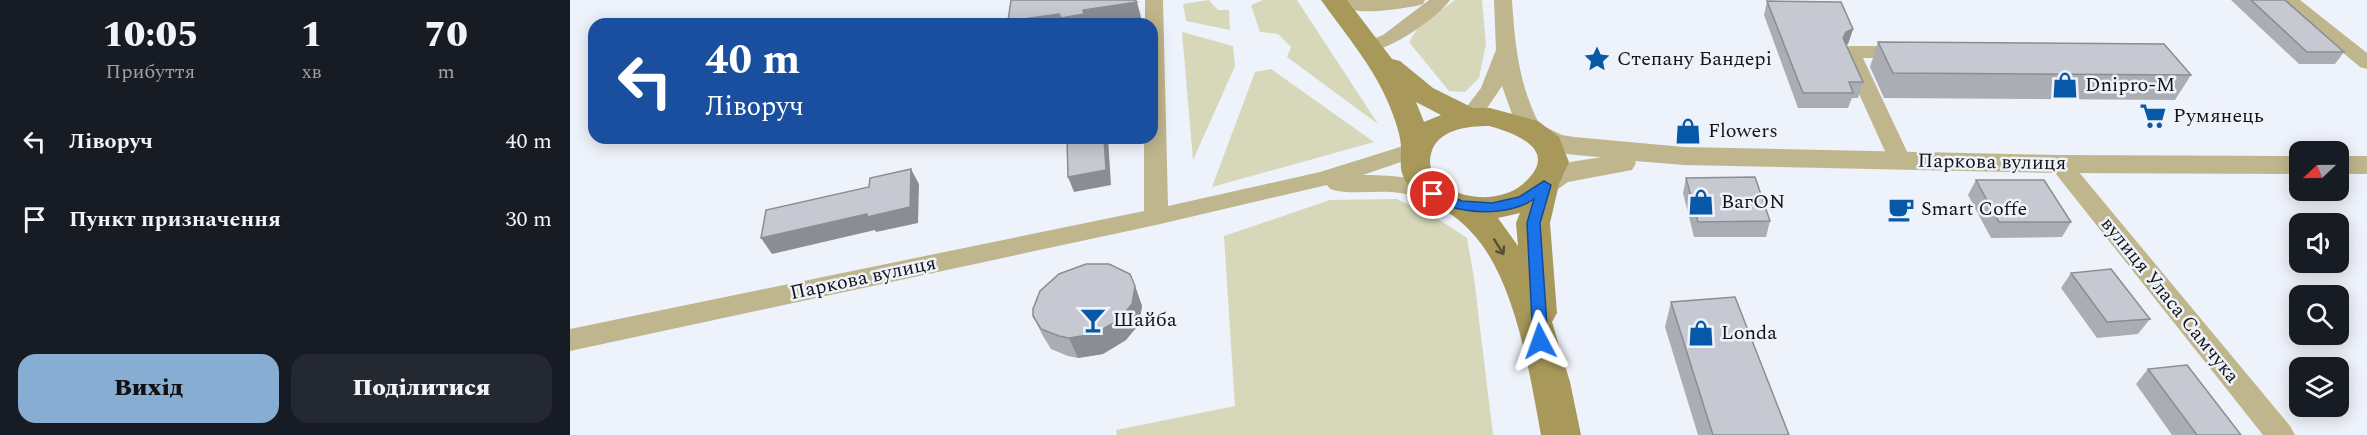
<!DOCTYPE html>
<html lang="uk">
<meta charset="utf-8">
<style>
:root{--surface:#171b24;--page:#242831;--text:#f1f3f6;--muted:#9ea1a6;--accent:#88add2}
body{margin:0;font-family:Spectral,serif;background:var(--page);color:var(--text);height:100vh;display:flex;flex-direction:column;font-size:22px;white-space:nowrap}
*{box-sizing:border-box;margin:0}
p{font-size:20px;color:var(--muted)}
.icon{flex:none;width:33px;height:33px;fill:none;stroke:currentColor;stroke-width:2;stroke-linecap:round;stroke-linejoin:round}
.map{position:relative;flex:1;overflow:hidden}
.sheet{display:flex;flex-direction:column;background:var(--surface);width:570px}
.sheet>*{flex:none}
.banner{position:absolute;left:18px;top:18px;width:570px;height:126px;border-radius:18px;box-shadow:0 3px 15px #0003;background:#1a4fa0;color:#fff;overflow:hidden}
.needle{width:39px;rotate:248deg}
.fabs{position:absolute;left:1719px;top:141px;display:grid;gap:12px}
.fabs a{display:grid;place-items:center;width:60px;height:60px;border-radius:12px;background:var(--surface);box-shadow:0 3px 15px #0003;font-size:30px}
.pin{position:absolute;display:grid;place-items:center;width:51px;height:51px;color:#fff;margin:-26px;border:3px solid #fff;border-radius:50%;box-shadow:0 2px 6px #0007}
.me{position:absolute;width:66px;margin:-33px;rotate:356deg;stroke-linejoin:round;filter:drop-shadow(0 0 4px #0008)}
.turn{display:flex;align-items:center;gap:21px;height:126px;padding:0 18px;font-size:27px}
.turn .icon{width:78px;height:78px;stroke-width:2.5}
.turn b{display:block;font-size:42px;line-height:51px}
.eta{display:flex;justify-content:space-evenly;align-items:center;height:102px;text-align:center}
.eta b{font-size:36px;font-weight:800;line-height:42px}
.primary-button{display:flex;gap:12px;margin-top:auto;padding:12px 18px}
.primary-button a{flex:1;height:69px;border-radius:18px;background:var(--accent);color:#111;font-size:24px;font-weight:800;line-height:69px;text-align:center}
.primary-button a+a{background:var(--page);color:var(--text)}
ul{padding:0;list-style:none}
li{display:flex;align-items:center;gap:18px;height:78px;padding:0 18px}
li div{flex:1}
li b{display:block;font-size:22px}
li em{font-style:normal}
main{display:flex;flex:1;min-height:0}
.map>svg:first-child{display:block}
.green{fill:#d6d8b9}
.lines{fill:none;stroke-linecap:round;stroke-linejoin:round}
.minor{fill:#c0b68d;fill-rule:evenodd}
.tertiary{fill:#c0b68d;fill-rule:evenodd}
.secondary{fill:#a89859;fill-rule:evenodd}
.wall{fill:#aaadb4}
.shaded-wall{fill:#8b8d92}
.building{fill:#c6c9d1;stroke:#8b8d92;stroke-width:1.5}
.oneway{stroke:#564f34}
.route{fill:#1a73e8;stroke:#114b97;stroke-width:1.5}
.labels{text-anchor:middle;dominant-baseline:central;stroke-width:5;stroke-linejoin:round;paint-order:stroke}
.poi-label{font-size:20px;fill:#131416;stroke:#eef2fa;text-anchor:start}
.street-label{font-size:20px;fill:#131416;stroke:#eef2fa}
</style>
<main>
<section class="sheet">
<div class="eta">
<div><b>10:05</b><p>Прибуття</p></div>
<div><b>1</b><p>хв</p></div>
<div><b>70</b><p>m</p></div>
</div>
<ul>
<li><svg class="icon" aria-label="left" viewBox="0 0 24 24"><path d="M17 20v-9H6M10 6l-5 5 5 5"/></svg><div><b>Ліворуч</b></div><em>40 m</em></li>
<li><svg class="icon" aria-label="arrive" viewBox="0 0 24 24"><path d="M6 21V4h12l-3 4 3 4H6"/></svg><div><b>Пункт призначення</b></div><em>30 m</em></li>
</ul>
<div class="primary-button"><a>Вихід</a><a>Поділитися</a></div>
</section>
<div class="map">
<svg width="1797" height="435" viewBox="0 0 1797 435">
<rect width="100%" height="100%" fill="#eef2fa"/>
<g class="green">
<polygon points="639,0 648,10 659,10 660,30 616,21 613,4"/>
<polygon points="693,0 727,0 808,124 717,57 721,47 708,34 690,32 681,5"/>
<polygon points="885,0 912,0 916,44 909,78 895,92 879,91 839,42 849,26"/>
<polygon points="612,32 663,46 665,66 623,160"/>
<polygon points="701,69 804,142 642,187 685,72"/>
<polygon points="827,199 865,217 897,238 904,278 923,435 547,435 546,430 665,406 654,236 760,200"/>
</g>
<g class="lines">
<g class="minor">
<path d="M575,0H593L598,206L750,172L846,142L854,144L857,149L854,154L793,175C812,175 864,176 875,194L871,200C857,204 844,195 830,193C807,189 782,196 760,189L757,185L586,225L0,351V329L574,211V138H582V24H575Z"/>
<path d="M764,0H855L853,4L846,6C826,9 777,19 764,0Z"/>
<path d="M859,0H880C869,17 813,56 793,51L790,47L793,43L813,35Z"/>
<path d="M924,0H942C945,46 949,88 972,129L969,134L961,136L953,134L942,114L932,86L907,123L899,125L891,123L888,118L911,88L926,50Z"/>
<polygon points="1710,0 1730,0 1797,53 1797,69 1790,67"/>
<polygon points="1280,46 1338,46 1345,48 1348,52 1345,56 1338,58 1293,58 1341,160 1338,165 1330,167 1322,165 1319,160 1270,52 1273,48"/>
<polygon points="1490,157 1498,159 1720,426 1725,435 1693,435 1482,169 1479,164 1482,159"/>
</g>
<g class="tertiary">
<path d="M961,120L992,135L1004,137L1114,147L1490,155L1730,156V174L1490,173L1114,165L1065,161L1066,163L1062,170L998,182L984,192L974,195L964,192L960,185C974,162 1006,162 1031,157C1004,155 964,154 947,129L951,123Z"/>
<rect x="1768" y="156" width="29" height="18"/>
</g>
<path class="secondary" d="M751,0H777L822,59L830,61L863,88L903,108H920L968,121L989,137L999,162L989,184L980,223L987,313L982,322L1000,382L1011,435H971C960,375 945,279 903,234C896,226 884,215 875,211C859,202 846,199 836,182C829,170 831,163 831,151C832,138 825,120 820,107C804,67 776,35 751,0ZM846,102L871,115L854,122ZM919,126C948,134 991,151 953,184C930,204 883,201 865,176C860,170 859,161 861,154C867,129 898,126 919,126ZM950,213L946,223L948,246L928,218Z"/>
</g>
<g class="wall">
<polygon points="1661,0 1715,0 1774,52 1765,64 1729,64"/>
<polygon points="1197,1 1283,29 1278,44 1276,45 1293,82 1288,98 1282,98 1278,108 1228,108 1194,15"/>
<polygon points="1308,42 1621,75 1605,100 1314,98 1300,67"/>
<polygon points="1116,178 1200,221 1196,237 1124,237 1113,193"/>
<polygon points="1406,180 1501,222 1492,237 1421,238 1398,195"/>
<polygon points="1501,273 1580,319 1568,334 1527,338 1491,288"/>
<polygon points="565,286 572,306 569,324 556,340 533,354 508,358 498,356 481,349 473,336 463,316"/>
<polygon points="1101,302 1219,435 1128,435 1095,327"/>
<polygon points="1578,369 1671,435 1602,435 1566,384"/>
</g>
<g class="shaded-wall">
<polygon points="567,2 572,21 552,24 493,24 491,18 513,10"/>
<polygon points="489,14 493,24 439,24 438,21"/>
<polygon points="1283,29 1278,44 1271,47 1273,38 1276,32"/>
<polygon points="534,138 538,138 541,185 504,192 498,177"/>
<polygon points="341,169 349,184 348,223 306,232 305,230 202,254 191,238"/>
<polygon points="565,286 572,306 569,324 556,340 533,354 508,358 499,338"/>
</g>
<g class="building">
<polygon points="441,0 565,0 567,2 513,10 514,14 491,18 489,14 438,21"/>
<polygon points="1681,0 1715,0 1774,52 1737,52"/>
<polygon points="1197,1 1271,2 1283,29 1276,32 1273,38 1293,82 1279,82 1283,93 1233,93"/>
<polygon points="1308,42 1594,44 1621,75 1323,73"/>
<polygon points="497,138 534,138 536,170 498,177"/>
<polygon points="341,169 340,207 297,217 297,214 191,238 196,210 299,187 300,178"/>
<polygon points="1185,177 1200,221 1128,222 1116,178"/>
<polygon points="1406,180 1474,180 1501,222 1429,222"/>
<polygon points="516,264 539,264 560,274 565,286 562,304 549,320 524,334 499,338 489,336 471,329 463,316 463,309 470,291 489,274"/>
<polygon points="1541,269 1580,319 1537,322 1501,273"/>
<polygon points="1165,297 1219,435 1143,435 1101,302"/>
<polygon points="1617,365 1671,435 1627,435 1578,369"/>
</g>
<defs><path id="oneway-shaft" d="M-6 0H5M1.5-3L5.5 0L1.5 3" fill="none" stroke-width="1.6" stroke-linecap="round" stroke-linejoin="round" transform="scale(1.5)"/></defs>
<use class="oneway" href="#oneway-shaft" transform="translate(929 247) rotate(58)"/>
<path class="route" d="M974,181L981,185L970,223L978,341L976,346H965L963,341L957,223L964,199C944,213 912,214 889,209C879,207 868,201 858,197L856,194L863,189L892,201L922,203L949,197Z"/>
<defs>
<g id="sight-bare" transform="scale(2.07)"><path d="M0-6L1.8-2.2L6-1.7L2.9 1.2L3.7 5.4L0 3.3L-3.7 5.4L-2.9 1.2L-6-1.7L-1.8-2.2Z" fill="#0758a7" stroke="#eef2fa" stroke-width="2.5" paint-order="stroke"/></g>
<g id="shop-bare" transform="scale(2.07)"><path d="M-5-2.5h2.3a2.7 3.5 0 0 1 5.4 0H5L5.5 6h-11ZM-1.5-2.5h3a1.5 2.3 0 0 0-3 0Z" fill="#0758a7" stroke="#eef2fa" stroke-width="2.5" paint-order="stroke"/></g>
<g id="supermarket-bare" transform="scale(2.07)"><path d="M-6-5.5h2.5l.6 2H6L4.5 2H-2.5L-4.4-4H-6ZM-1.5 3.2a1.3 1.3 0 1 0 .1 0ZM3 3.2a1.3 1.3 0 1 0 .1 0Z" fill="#0758a7" stroke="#eef2fa" stroke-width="2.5" paint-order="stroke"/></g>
<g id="cafe-bare" transform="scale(2.07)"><path d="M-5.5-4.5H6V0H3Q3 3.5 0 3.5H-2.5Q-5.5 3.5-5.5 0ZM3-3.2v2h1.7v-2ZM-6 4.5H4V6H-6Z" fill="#0758a7" stroke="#eef2fa" stroke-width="2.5" paint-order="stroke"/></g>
<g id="bar-bare" transform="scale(2.07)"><path d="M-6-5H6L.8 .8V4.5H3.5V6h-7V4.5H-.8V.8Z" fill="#0758a7" stroke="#eef2fa" stroke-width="2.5" paint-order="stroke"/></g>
</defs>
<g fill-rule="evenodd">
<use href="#sight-bare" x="1027" y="59"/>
<use href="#shop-bare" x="1495" y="85"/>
<use href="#supermarket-bare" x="1583" y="116"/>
<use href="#shop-bare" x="1118" y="131"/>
<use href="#shop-bare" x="1131" y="202"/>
<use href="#cafe-bare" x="1331" y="209"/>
<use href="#bar-bare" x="523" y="320"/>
<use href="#shop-bare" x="1131" y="333"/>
</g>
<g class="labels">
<g class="poi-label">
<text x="1047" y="59">Степану Бандері</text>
<text x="1515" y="85">Dnipro-M</text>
<text x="1603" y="116">Румянець</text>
<text x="1138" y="131">Flowers</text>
<text x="1151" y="202">ВагON</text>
<text x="1351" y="209">Smart Coffe</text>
<text x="543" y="320">Шайба</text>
<text x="1151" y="333">Londa</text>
</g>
<g class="street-label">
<text transform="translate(1422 162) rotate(1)">Паркова вулиця</text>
<text transform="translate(293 278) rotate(-12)">Паркова вулиця</text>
<text transform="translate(1600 300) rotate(51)">вулиця Уласа Самчука</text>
</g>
</g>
</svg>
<div class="fabs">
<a><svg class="needle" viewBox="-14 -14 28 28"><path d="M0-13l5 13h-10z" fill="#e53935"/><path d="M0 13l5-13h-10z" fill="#9ea1a6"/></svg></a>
<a><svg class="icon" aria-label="sound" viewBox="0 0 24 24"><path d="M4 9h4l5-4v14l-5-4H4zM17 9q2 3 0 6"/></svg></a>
<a><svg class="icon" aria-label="search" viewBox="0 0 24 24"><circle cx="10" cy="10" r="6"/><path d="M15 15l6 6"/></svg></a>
<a><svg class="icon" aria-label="layers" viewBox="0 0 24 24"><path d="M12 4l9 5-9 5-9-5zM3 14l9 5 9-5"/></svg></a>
</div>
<div class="pin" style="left:863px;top:194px;background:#d93025"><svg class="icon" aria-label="arrive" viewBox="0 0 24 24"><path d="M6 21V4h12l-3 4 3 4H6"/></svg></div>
<svg class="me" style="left:970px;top:341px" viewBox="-20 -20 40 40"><path d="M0-17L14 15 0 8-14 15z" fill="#1a73e8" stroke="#fff" stroke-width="4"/></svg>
<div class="banner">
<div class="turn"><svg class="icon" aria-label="left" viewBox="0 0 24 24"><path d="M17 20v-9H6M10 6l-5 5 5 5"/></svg><div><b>40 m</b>Ліворуч</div></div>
</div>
</div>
</main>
